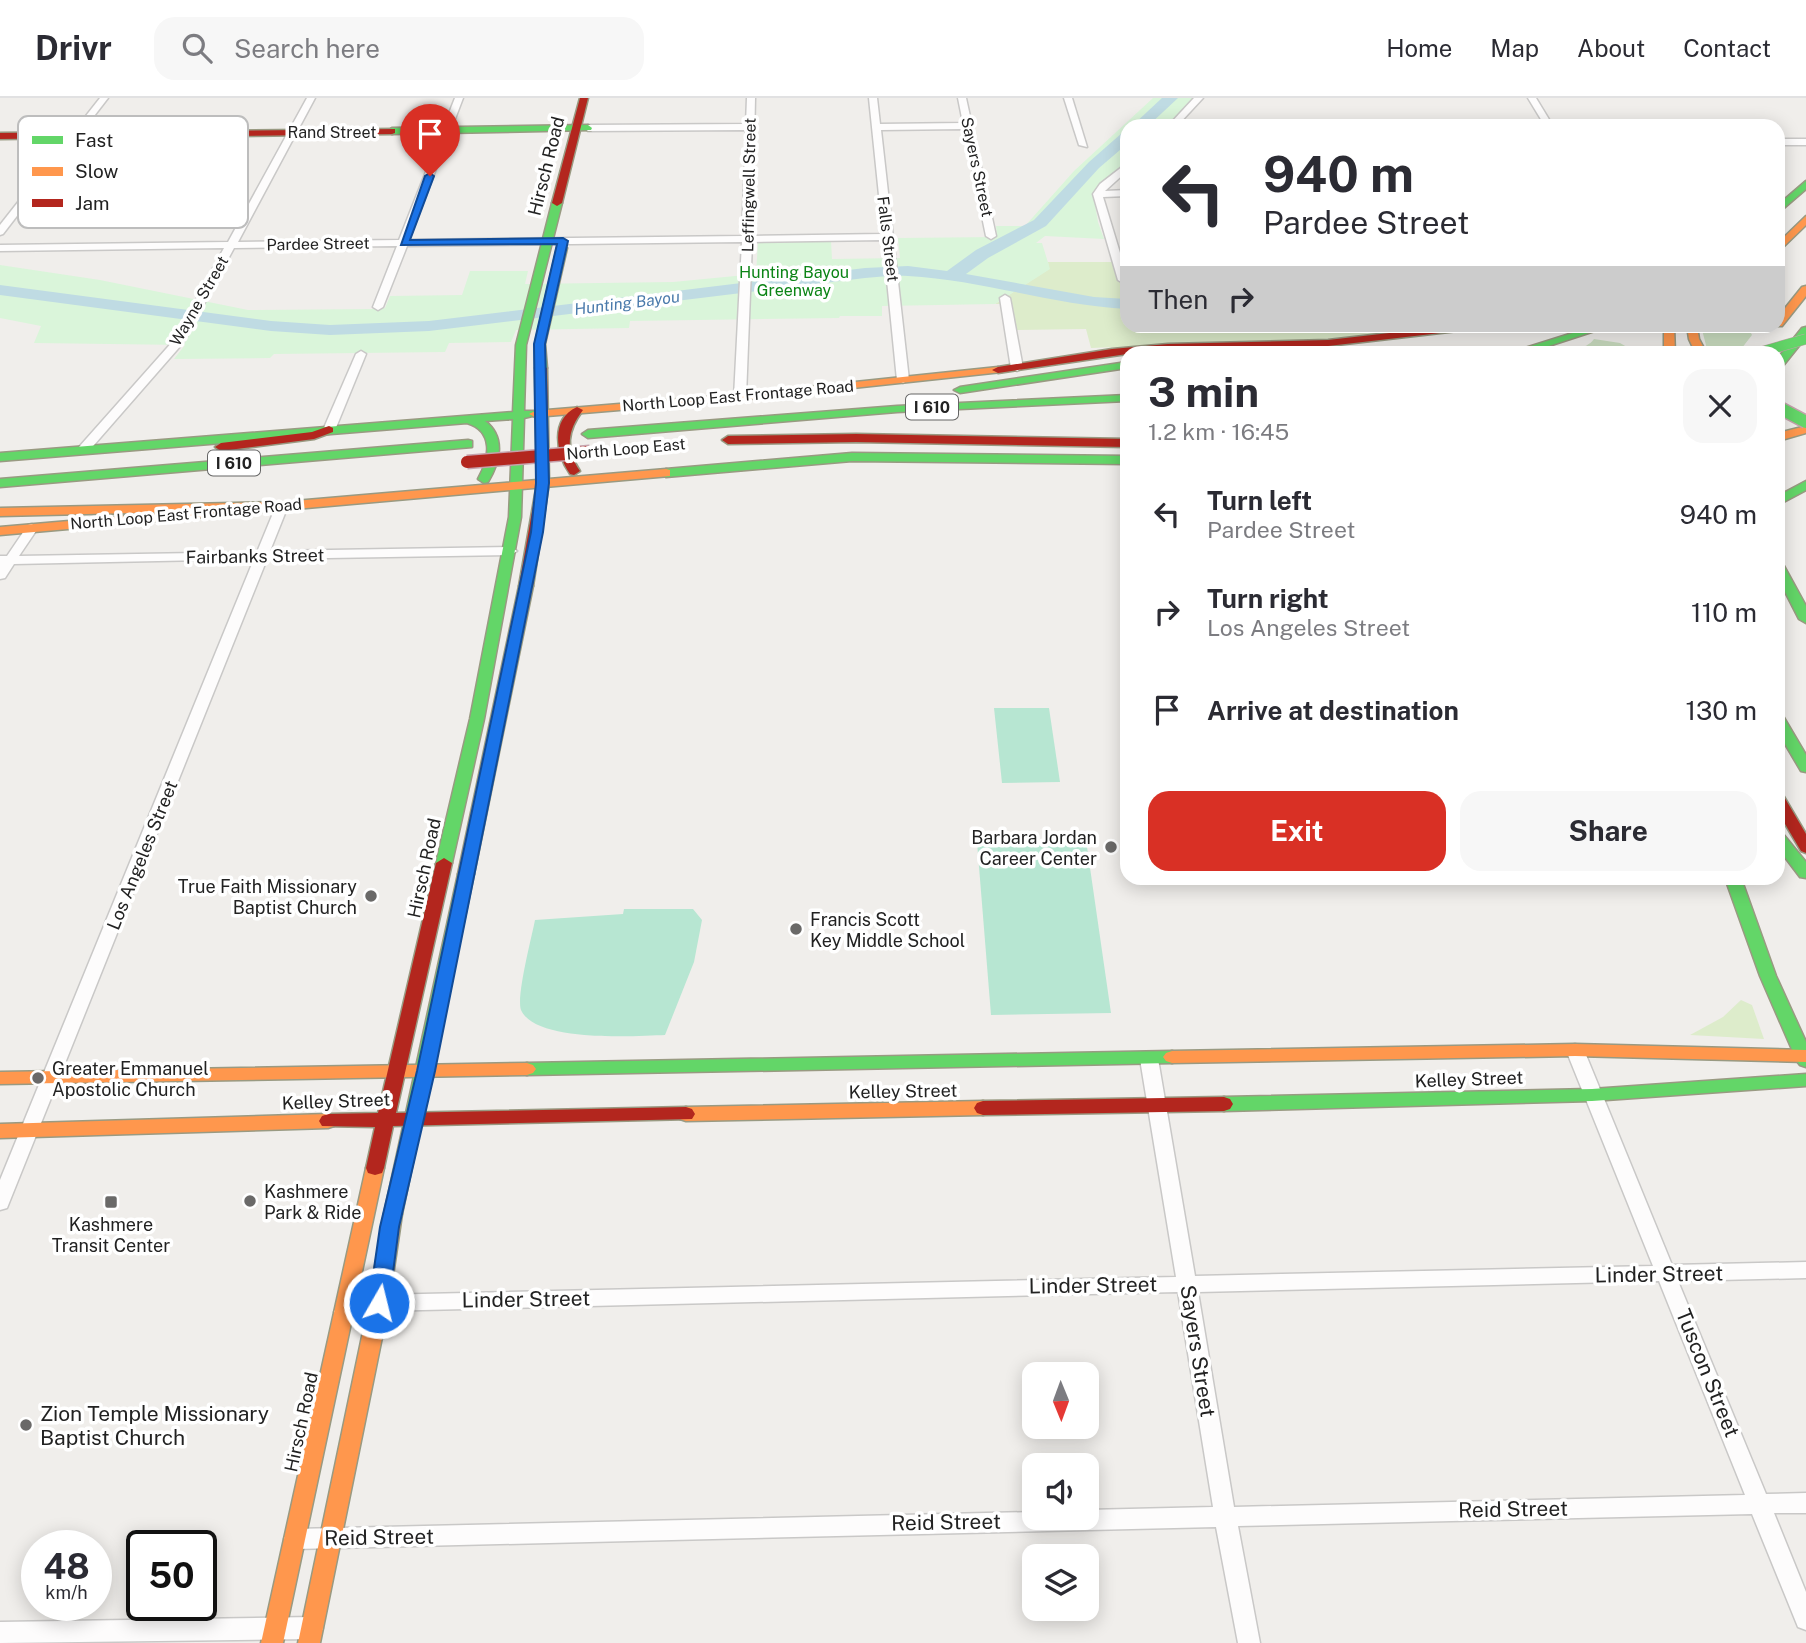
<!DOCTYPE html>
<meta charset="utf-8">
<style>
:root{--surface:#fff;--page:#f7f7f7;--text:#2b2b33;--muted:#7c7c81;--line:#e1e1e2;--accent:#d93025}
body{margin:0;font-family:"Public Sans",sans-serif;background:var(--page);color:var(--text);height:100vh;display:flex;flex-direction:column;font-size:26px;white-space:nowrap}
*{box-sizing:border-box;margin:0}
p{font-size:23px;color:var(--muted)}
.icon{flex:none;width:38px;height:38px;fill:none;stroke:currentColor;stroke-width:2;stroke-linecap:round;stroke-linejoin:round}
.map{position:relative;flex:1;overflow:hidden}
.drawer{position:absolute;left:1120px;top:248px;width:665px;height:539px;display:flex;flex-direction:column;background:var(--surface);border-radius:21px;box-shadow:0 4px 18px #0003}
.drawer>*{flex:none}
.hud{position:absolute;left:1120px;top:21px;width:665px;height:214px;border-radius:21px;box-shadow:0 4px 18px #0003;background:#fff;color:var(--text);overflow:hidden}
.needle{width:46px;rotate:179deg}
.tools{position:absolute;left:1022px;top:1264px;display:grid;gap:14px}
.tools a{display:grid;place-items:center;width:77px;height:77px;border-radius:14px;background:var(--surface);box-shadow:0 4px 18px #0003;font-size:35px}
.speed{position:absolute;left:21px;top:1432px;display:flex;gap:14px;font-size:35px;font-weight:700;text-align:center}
.speed>*{display:grid;place-content:center;width:91px;height:91px;border-radius:50%;background:var(--surface);box-shadow:0 4px 18px #0003;line-height:1}
.speed small{font-size:18px;font-weight:400}
.speed .limit{border:4px solid #111;border-radius:10px;background:#fff;color:#111}
.pin{position:absolute;display:grid;place-items:center;width:60px;height:60px;color:#fff;margin:-72px -30px;border-radius:50% 50% 50% 0;rotate:-45deg;box-shadow:0 0 7px #0007}
.pin .icon{rotate:45deg}
.me{position:absolute;width:77px;margin:-38px;rotate:8deg;stroke-linejoin:round;filter:drop-shadow(0 0 5px #0008)}
.turn{display:flex;align-items:center;gap:24px;height:147px;padding:0 28px;font-size:32px}
.turn .icon{width:91px;height:91px;stroke-width:2.5}
.turn b{display:block;font-size:49px;line-height:60px}
.then{display:flex;align-items:center;height:66px;padding:0 28px;background:#0003;gap:14px;font-size:26px}
.round{display:grid;place-items:center;flex:none;width:74px;height:74px;border-radius:21px;background:var(--page)}
.head{display:flex;align-items:center;justify-content:space-between;height:119px;padding:0 28px}
h1{font-size:42px;font-weight:700;line-height:52px}
.button{display:flex;gap:14px;margin-top:auto;padding:14px 28px}
.button a{flex:1;height:80px;border-radius:21px;background:var(--accent);color:#fff;font-size:28px;font-weight:700;line-height:80px;text-align:center}
.button a+a{background:var(--page);color:var(--text)}
ul{padding:0;list-style:none}
li{display:flex;align-items:center;gap:21px;height:98px;padding:0 28px}
li div{flex:1}
li b{display:block;font-size:26px}
li em{font-style:normal}
header{display:flex;align-items:center;gap:42px;box-sizing:border-box;height:98px;padding:0 35px;background:var(--surface);border-bottom:2px solid var(--line)}
header strong{font-size:33px}
nav{display:flex;gap:38px;margin-inline-start:auto;font-size:24px}
.search{width:490px;height:63px;background:var(--page);display:flex;align-items:center;gap:18px;box-sizing:border-box;padding:0 24px;border-radius:21px;color:var(--muted);font-size:26px}
.map>svg:first-child{display:block}
.grass{fill:#ddeccb}
.forest{fill:#cbdec1}
.park{fill:#daf5da}
.pitch{fill:#b7e6d2}
.lines{fill:none;stroke-linecap:round;stroke-linejoin:round}
.river{fill:#bfdbe3;fill-rule:evenodd}
.street-casing{stroke:#c9c8c7;stroke-width:3}
.fast-casing{stroke:#999a82;stroke-width:3}
.slow-casing{stroke:#999a82;stroke-width:3}
.jam-casing{stroke:#999a82;stroke-width:3}
.street{fill:#fdfcfc;fill-rule:evenodd}
.fast{fill:#63d668;fill-rule:evenodd}
.slow{fill:#ff974d;fill-rule:evenodd}
.jam{fill:#b3261e;fill-rule:evenodd}
.fast-bridge-far1-casing{stroke:#c5a2ac;stroke-width:11;stroke-linecap:butt}
.fast-bridge-casing{stroke:#c5a2ac;stroke-width:15;stroke-linecap:butt}
.jam-bridge-casing{stroke:#c5a2ac;stroke-width:15;stroke-linecap:butt}
.fast-bridge-far1{stroke:#63d668;stroke-width:10}
.fast-bridge{stroke:#63d668;stroke-width:12}
.jam-bridge{stroke:#b3261e;stroke-width:12}
.route{fill:#1a73e8;stroke:#114b97;stroke-width:2}
.poi-dot{fill:#6a6968;stroke:#fff;stroke-width:2.5}
.labels{text-anchor:middle;dominant-baseline:central;stroke-width:7;stroke-linejoin:round;paint-order:stroke}
.far-street-label{font-size:16px;fill:#222;stroke:#fff}
.far-park-label{font-size:16px;fill:#0c8416;stroke:#fff}
.far-water-label{font-size:16px;font-style:italic;fill:#4a7aab;stroke:#fff}
.shield{fill:#fff;stroke:#646464;stroke-width:2}
.shield-label{font-size:16px;font-weight:bold;fill:#222}
.street-label{font-size:18px;fill:#222;stroke:#fff}
.poi-label{font-size:18px;fill:#222;stroke:#fff;text-anchor:start}
.near-street-label{font-size:21px;fill:#222;stroke:#fff}
.near-poi-label{font-size:21px;fill:#222;stroke:#fff;text-anchor:start}
.key{fill:#fff;stroke:#bdbdbd;stroke-width:2}
.key-label{font-size:19px;fill:#222}
</style>
<header>
<strong>Drivr</strong>
<div class="search"><svg class="icon" aria-label="search" viewBox="0 0 24 24"><circle cx="10" cy="10" r="6"/><path d="M15 15l6 6"/></svg>Search here</div>
<nav><a>Home</a><a>Map</a><a>About</a><a>Contact</a></nav>
</header>
<div class="map">
<svg width="1806" height="1545" viewBox="0 0 1806 1545">
<rect width="100%" height="100%" fill="#f0eeeb"/>
<g class="grass">
<polygon points="1048,164 1114,164 1119,183 1127,183 1127,228 1454,228 1324,241 1091,250 1086,231 1017,232 1012,206 995,206 1049,171"/>
<polygon points="1741,902 1752,907 1764,941 1690,937 1723,919"/>
</g>
<g class="forest">
<polygon points="1701,228 1751,228 1749,231 1752,237 1738,255 1710,255 1707,251"/>
<path d="M1594,241L1620,245L1637,255H1557C1570,252 1586,252 1594,241Z"/>
</g>
<polygon class="park" points="1153,0 1197,0 1170,28 1127,28 1127,64 1093,95 1098,124 1104,141 1045,138 1036,145 1042,145 1050,171 995,206 882,208 882,218 840,218 839,220 630,223 629,230 516,232 511,244 449,245 445,254 274,256 270,260 174,261 185,247 34,245 41,228 0,220 0,167 100,182 248,212 375,211 385,210 390,198 462,197 470,173 528,173 525,186 673,184 756,176 758,144 831,143 832,161 900,160 898,140 997,139 996,128 1025,128 1074,73"/>
<g class="pitch">
<polygon points="994,610 1049,610 1060,684 1002,685"/>
<polygon points="1086,742 1111,915 991,917 977,744"/>
<path d="M624,811H693L702,822L694,864L665,937C635,938 536,945 521,912C516,899 532,838 535,822L623,816Z"/>
</g>
<g class="lines">
<g class="river">
<polygon points="1162,0 1178,0 1148,28 1132,28"/>
<path d="M1127,34V46L1099,70L1046,128L988,160L966,176L1094,199L1127,201V211C1053,207 982,182 908,178C894,177 879,179 865,180L429,233L330,237L271,233L0,197V187L271,223L330,227L429,223L865,170L908,168L947,173L976,152L1034,122L1089,64L1122,35Z"/>
</g>
<g class="street-casing">
<g id="street">
<polygon points="100,0 108,0 3,136 0,137 0,127"/>
<polygon points="307,0 315,0 238,144 399,142 455,0 463,0 409,142 742,138 746,32 588,33 584,30 588,27 746,26 747,0 755,0 752,138 883,136 869,0 877,0 880,26 963,25 958,0 966,0 996,138 991,141 986,138 964,31 881,32 909,282 903,285 897,282 883,142 752,144 746,299 740,302 734,299 742,144 407,148 383,209 378,212 373,209 397,148 234,150 183,245 87,355 79,355 79,349 174,242 224,150 0,153 0,147 228,144"/>
<polygon points="1064,0 1072,0 1087,49 1079,47"/>
<polygon points="1194,0 1203,0 1177,28 1168,28"/>
<polygon points="1528,0 1536,0 1553,28 1545,28"/>
<rect x="1778" y="41" width="28" height="6"/>
<polygon points="1127,65 1127,73 1105,93 1127,92 1127,98 1103,99 1127,178 1127,184 1123,185 1118,182 1093,96 1100,86"/>
<polygon points="1005,197 1010,200 1023,270 1017,273 1011,270 1000,200"/>
<polygon points="361,253 366,256 335,332 329,336 325,334 323,332 356,256"/>
<polygon points="282,404 288,408 270,453 511,449 517,453 511,457 267,461 9,1105 7,1110 0,1112 0,1082 254,461 14,466 5,480 0,481 0,458 7,458 28,427 32,426 38,430 19,458 257,454 276,408"/>
<path d="M1575,946L1581,948L1584,952L1672,1167L1806,1164V1180L1678,1183L1766,1396L1806,1395V1415H1774L1806,1494V1532L1798,1529L1752,1416L1238,1428L1260,1545H1238L1216,1429L295,1451L287,1448L284,1441L287,1434L295,1431L1034,1414V1419H1087V1412L1213,1409L1178,1194L379,1213L344,1222L337,1220L334,1214L337,1208L379,1197L1176,1179L1140,961L1143,957H1155L1158,961L1195,1178L1653,1168L1566,952L1569,948ZM1659,1183L1745,1397L1234,1409L1198,1194Z"/>
<polygon points="312,1519 320,1523 323,1530 320,1537 312,1541 0,1545 0,1524"/>
</g>
</g>
<g class="fast-casing">
<g id="fast">
<polygon points="588,27 592,30 591,32 392,36 388,33 392,30"/>
<polygon points="1806,83 1806,91 1778,115 1778,107"/>
<path d="M557,102L562,105L526,247L524,313H535L541,316L524,320L521,419L484,621L452,765L444,770L436,765L470,621L509,419L513,321L485,323C506,339 500,364 488,384L484,385L478,381C490,360 494,333 467,325L0,363V355L513,314L516,247L552,105Z"/>
<polygon points="562,147 567,150 545,246 547,270 541,273 535,270 535,246 557,150"/>
<polygon points="1595,228 1610,228 1524,256 1506,256"/>
<polygon points="1806,229 1806,239 1782,269 1778,270 1778,260 1802,230"/>
<polygon points="1127,264 1127,270 960,295 954,292 960,289"/>
<polygon points="1127,297 1127,303 897,314 588,340 582,336 588,332 897,308"/>
<polygon points="468,342 472,343 472,349 0,389 0,381"/>
<polygon points="852,355 1127,358 1127,366 852,363 666,379 660,375 666,371"/>
<polygon points="1806,383 1806,392 1778,407 1778,398"/>
<polygon points="1778,464 1784,468 1806,508 1806,525 1799,521 1778,480"/>
<polygon points="1778,617 1783,618 1806,657 1806,674 1801,673 1778,634"/>
<polygon points="1778,734 1783,736 1806,764 1806,780 1800,779 1778,750"/>
<polygon points="466,771 474,776 402,1116 400,1121 393,1123 386,1121 384,1116 458,776"/>
<polygon points="1725,780 1741,780 1776,878 1806,944 1806,969 1800,967 1797,963 1760,878"/>
<polygon points="1172,953 1178,955 1181,959 1178,963 1172,965 527,977 521,975 518,971 521,967 527,965"/>
<polygon points="1806,976 1806,988 1592,1003 1224,1013 1218,1011 1215,1006 1218,1001 1224,999 1592,991"/>
</g>
</g>
<g class="slow-casing">
<g id="slow">
<polygon points="1806,118 1806,127 1778,154 1778,145"/>
<polygon points="1806,188 1806,198 1782,228 1774,228 1778,228 1778,219 1802,189"/>
<polygon points="1664,228 1674,228 1675,256 1664,256"/>
<polygon points="1687,228 1697,228 1699,241 1707,256 1696,256 1689,241"/>
<polygon points="998,269 1004,272 1002,274 740,302 535,319 529,316 535,313 740,296"/>
<polygon points="1806,328 1806,335 1778,343 1778,335"/>
<polygon points="666,371 670,372 670,378 261,414 233,413 227,417 0,437 0,429 173,414 0,418 0,410 283,404"/>
<polygon points="526,484 533,488 474,776 466,781 458,776 519,488"/>
<polygon points="1575,946 1806,952 1806,964 1575,958 1172,965 1166,963 1163,959 1166,955 1172,953"/>
<polygon points="527,965 533,967 536,971 533,975 527,977 0,986 0,974"/>
<polygon points="983,1003 989,1005 992,1010 989,1015 983,1017 686,1023 680,1021 677,1016 680,1011 686,1009"/>
<polygon points="328,1016 334,1018 337,1023 334,1028 328,1030 0,1040 0,1026"/>
<polygon points="375,1063 382,1065 384,1070 283,1545 261,1545 366,1070 368,1065"/>
<polygon points="393,1109 400,1111 402,1116 389,1205 320,1545 298,1545 369,1205 384,1116 386,1111"/>
</g>
</g>
<g class="jam-casing">
<g id="jam">
<polygon points="580,0 588,0 562,105 557,108 552,105"/>
<polygon points="395,31 395,35 392,36 0,41 0,35"/>
<polygon points="1451,228 1480,228 1475,231 1328,248 1127,256 998,275 992,272 998,269 1112,251 1168,246 1328,242"/>
<polygon points="541,267 547,270 549,385 533,488 526,492 519,488 537,385 535,270"/>
<path d="M577,309L583,312C567,333 565,351 580,373L574,377L570,376C556,356 550,321 577,309Z"/>
<polygon points="329,328 333,330 333,334 314,341 221,353 215,349 221,345 312,334"/>
<polygon points="856,336 1127,341 1127,349 856,344 728,346 722,342 728,338"/>
<polygon points="1778,695 1783,697 1806,736 1806,755 1801,753 1778,714"/>
<polygon points="444,760 452,765 396,1015 686,1009 692,1011 695,1016 692,1021 393,1028 384,1070 382,1075 375,1077 368,1075 366,1070 375,1029 322,1028 319,1023 322,1018 328,1016 378,1015 436,765"/>
<polygon points="1224,999 1230,1001 1233,1006 1230,1011 1224,1013 983,1017 977,1015 974,1010 977,1005 983,1003"/>
</g>
</g>
<use href="#street" class="street"/>
<use href="#fast" class="fast"/>
<use href="#slow" class="slow"/>
<use href="#jam" class="jam"/>
<g class="fast-bridge-far1-casing">
<polyline id="fast-bridge-far1" points="1754,256 1806,241"/>
</g>
<g class="fast-bridge-casing">
<polyline id="fast-bridge" points="1778,309 1806,324"/>
</g>
<g class="jam-bridge-casing">
<polyline id="jam-bridge" points="467,364 590,354"/>
</g>
<use href="#fast-bridge-far1" class="fast-bridge-far1"/>
<use href="#fast-bridge" class="fast-bridge"/>
<use href="#jam-bridge" class="jam-bridge"/>
</g>
<polygon class="route" points="430,75 434,78 410,142 563,140 568,143 545,246 549,385 543,434 435,973 399,1129 389,1205 386,1211 379,1213 372,1211 369,1205 380,1129 417,973 531,434 536,385 534,246 557,146 401,147 425,78"/>
<g class="poi-dot">
<circle cx="1111" cy="749" r="7"/>
<circle cx="371" cy="798" r="7"/>
<circle cx="796" cy="831" r="7"/>
<circle cx="38" cy="980" r="7"/>
<circle cx="250" cy="1103" r="7"/>
<rect x="104" y="1097" width="14" height="14" rx="3.5"/>
<circle cx="26" cy="1327" r="7"/>
</g>
<g class="labels">
<g class="far-street-label">
<text x="332" y="34">Rand Street</text>
<text transform="translate(977 69) rotate(78)">Sayers Street</text>
<text transform="translate(749 87) rotate(-89)">Leffingwell Street</text>
<text transform="translate(888 141) rotate(83)">Falls Street</text>
<text transform="translate(318 146) rotate(-1)">Pardee Street</text>
<text transform="translate(199 203) rotate(-60)">Wayne Street</text>
<text transform="translate(738 298) rotate(-5)">North Loop East Frontage Road</text>
<text transform="translate(626 351) rotate(-5)">North Loop East</text>
<text transform="translate(186 416) rotate(-5)">North Loop East Frontage Road</text>
</g>
<g class="far-park-label">
<text x="794" y="174">Hunting Bayou<tspan x="794" dy="18">Greenway</tspan></text>
</g>
<g class="far-water-label">
<text transform="translate(627 205) rotate(-7)">Hunting Bayou</text>
</g>
<g class="shield">
<rect x="906" y="296.5" width="52" height="25" rx="5"/>
<rect x="208" y="352.5" width="52" height="25" rx="5"/>
</g>
<g class="shield-label">
<text x="932" y="309">I 610</text>
<text x="234" y="365">I 610</text>
</g>
<g class="street-label">
<text transform="translate(546 68) rotate(-76)">Hirsch Road</text>
<text transform="translate(255 458) rotate(-1)">Fairbanks Street</text>
<text transform="translate(142 757) rotate(-68)">Los Angeles Street</text>
<text transform="translate(424 770) rotate(-78)">Hirsch Road</text>
<text transform="translate(1469 981) rotate(-2)">Kelley Street</text>
<text transform="translate(903 993) rotate(-1)">Kelley Street</text>
<text transform="translate(336 1003) rotate(-2)">Kelley Street</text>
<text transform="translate(301 1324) rotate(-78)">Hirsch Road</text>
</g>
<g class="poi-label">
<text x="1097" y="739" text-anchor="end">Barbara Jordan<tspan x="1097" dy="21">Career Center</tspan></text>
<text x="357" y="788" text-anchor="end">True Faith Missionary<tspan x="357" dy="21">Baptist Church</tspan></text>
<text x="810" y="821">Francis Scott<tspan x="810" dy="21">Key Middle School</tspan></text>
<text x="52" y="970">Greater Emmanuel<tspan x="52" dy="21">Apostolic Church</tspan></text>
<text x="264" y="1093">Kashmere<tspan x="264" dy="21">Park &amp; Ride</tspan></text>
<text x="111" y="1126" text-anchor="middle">Kashmere<tspan x="111" dy="21">Transit Center</tspan></text>
</g>
<g class="near-street-label">
<text transform="translate(1659 1176) rotate(-1)">Linder Street</text>
<text transform="translate(1093 1187) rotate(-1)">Linder Street</text>
<text transform="translate(526 1201) rotate(-1)">Linder Street</text>
<text transform="translate(1198 1253) rotate(81)">Sayers Street</text>
<text transform="translate(1708 1275) rotate(68)">Tuscon Street</text>
<text transform="translate(1513 1411) rotate(-1)">Reid Street</text>
<text transform="translate(946 1424) rotate(-1)">Reid Street</text>
<text transform="translate(379 1439) rotate(-1)">Reid Street</text>
</g>
<g class="near-poi-label">
<text x="40" y="1315">Zion Temple Missionary<tspan x="40" dy="24">Baptist Church</tspan></text>
</g>
</g>
<rect x="18" y="18" width="230" height="112" rx="10" class="key"/>
<rect x="32" y="38" width="31" height="8" fill="#63d668"/>
<rect x="32" y="69" width="31" height="9" fill="#ff974d"/>
<rect x="32" y="101" width="31" height="8" fill="#b3261e"/>
<g class="key-label">
<text x="75" y="49">Fast</text>
<text x="75" y="80">Slow</text>
<text x="75" y="112">Jam</text>
</g>
</svg>
<div class="tools">
<a><svg class="needle" viewBox="-14 -14 28 28"><path d="M0-13l5 13h-10z" fill="#e53935"/><path d="M0 13l5-13h-10z" fill="#7c7c81"/></svg></a>
<a><svg class="icon" aria-label="sound" viewBox="0 0 24 24"><path d="M4 9h4l5-4v14l-5-4H4zM17 9q2 3 0 6"/></svg></a>
<a><svg class="icon" aria-label="layers" viewBox="0 0 24 24"><path d="M12 4l9 5-9 5-9-5zM3 14l9 5 9-5"/></svg></a>
</div>
<div class="speed"><div>48<small>km/h</small></div><div class="limit">50</div></div>
<div class="pin" style="left:430px;top:78px;background:#d93025"><svg class="icon" aria-label="arrive" viewBox="0 0 24 24"><path d="M6 21V4h12l-3 4 3 4H6"/></svg></div>
<svg class="me" style="left:379px;top:1205px" viewBox="-20 -20 40 40"><circle r="17" fill="#1a73e8" stroke="#fff" stroke-width="3"/><path d="M0-11L8 9 0 5-8 9z" fill="#fff"/></svg>
<div class="hud">
<div class="turn"><svg class="icon" aria-label="left" viewBox="0 0 24 24"><path d="M17 20v-9H6M10 6l-5 5 5 5"/></svg><div><b>940 m</b>Pardee Street</div></div>
<div class="then">Then<svg class="icon" aria-label="right" viewBox="0 0 24 24"><path d="M7 20v-9h11M14 6l5 5-5 5"/></svg></div>
</div>
<section class="drawer">
<div class="head"><div><h1>3 min</h1><p>1.2 km · 16:45</p></div><a class="round"><svg class="icon" aria-label="close" viewBox="0 0 24 24"><path d="M6 6l12 12M18 6L6 18"/></svg></a></div>
<ul>
<li><svg class="icon" aria-label="left" viewBox="0 0 24 24"><path d="M17 20v-9H6M10 6l-5 5 5 5"/></svg><div><b>Turn left</b><p>Pardee Street</p></div><em>940 m</em></li>
<li><svg class="icon" aria-label="right" viewBox="0 0 24 24"><path d="M7 20v-9h11M14 6l5 5-5 5"/></svg><div><b>Turn right</b><p>Los Angeles Street</p></div><em>110 m</em></li>
<li><svg class="icon" aria-label="arrive" viewBox="0 0 24 24"><path d="M6 21V4h12l-3 4 3 4H6"/></svg><div><b>Arrive at destination</b></div><em>130 m</em></li>
</ul>
<div class="button"><a>Exit</a><a>Share</a></div>
</section>
</div>
